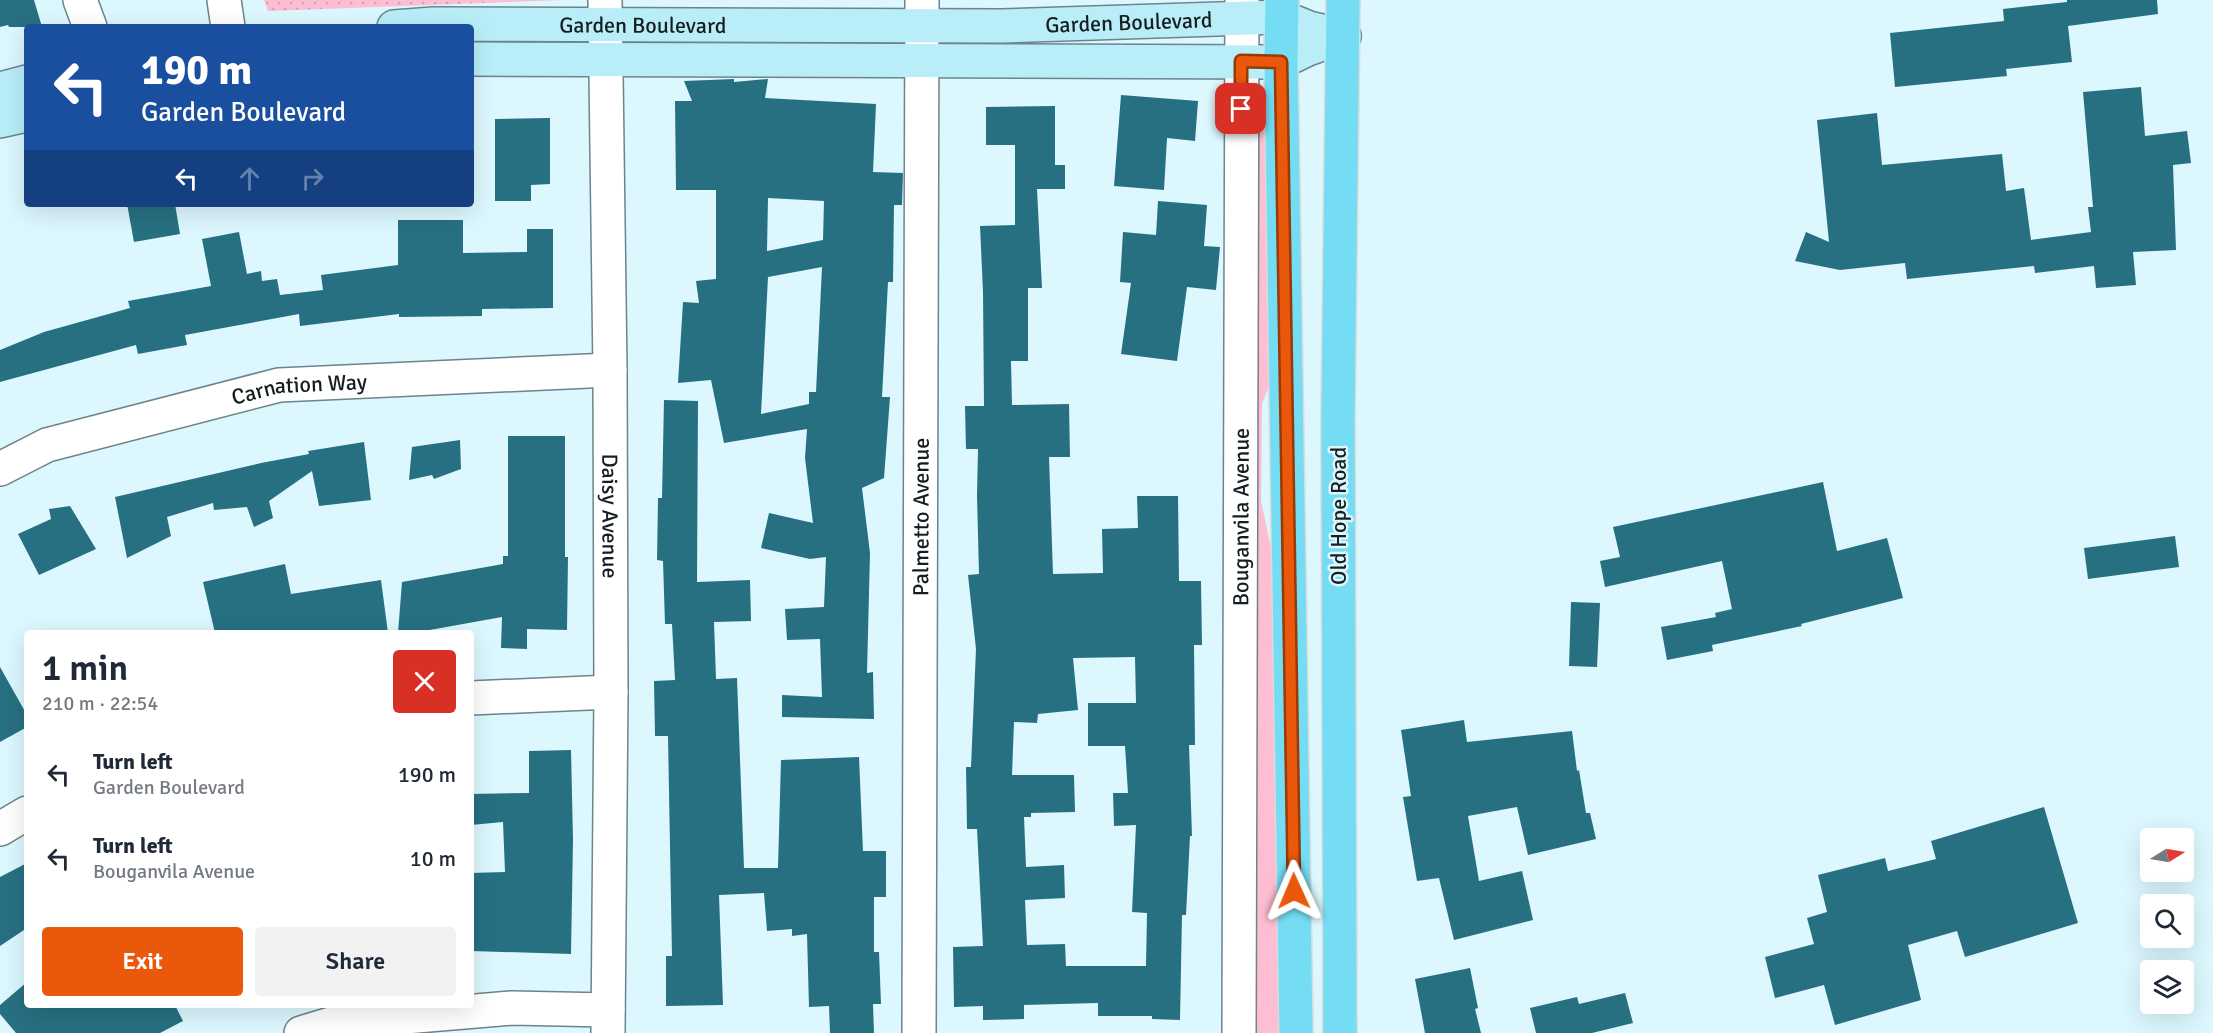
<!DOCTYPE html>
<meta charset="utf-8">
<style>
:root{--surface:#fff;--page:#f2f2f3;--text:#1f2937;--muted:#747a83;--accent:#ea580c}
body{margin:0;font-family:Signika,sans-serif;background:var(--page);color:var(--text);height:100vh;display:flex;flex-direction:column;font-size:22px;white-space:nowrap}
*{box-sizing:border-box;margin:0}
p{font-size:20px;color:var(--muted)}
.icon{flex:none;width:33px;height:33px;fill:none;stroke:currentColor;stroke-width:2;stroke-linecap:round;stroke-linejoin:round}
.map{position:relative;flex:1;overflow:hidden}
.side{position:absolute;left:24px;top:630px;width:450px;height:378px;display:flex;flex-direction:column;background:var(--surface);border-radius:6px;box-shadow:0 6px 24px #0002}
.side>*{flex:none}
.banner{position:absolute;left:24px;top:24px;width:450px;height:183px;border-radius:6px;box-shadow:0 6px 24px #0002;background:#1a4fa0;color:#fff;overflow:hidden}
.needle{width:39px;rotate:79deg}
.tools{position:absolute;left:2140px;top:828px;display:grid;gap:12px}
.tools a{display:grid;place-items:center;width:54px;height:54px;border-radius:6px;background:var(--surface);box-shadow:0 6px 24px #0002;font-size:30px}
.pin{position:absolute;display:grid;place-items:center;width:51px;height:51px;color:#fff;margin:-26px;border-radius:12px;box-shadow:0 3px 9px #0006}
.me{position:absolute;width:66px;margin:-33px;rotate:359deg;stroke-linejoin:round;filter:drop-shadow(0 0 4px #0008)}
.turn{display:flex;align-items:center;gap:21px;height:126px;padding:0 18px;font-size:27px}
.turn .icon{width:78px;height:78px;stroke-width:2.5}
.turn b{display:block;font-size:42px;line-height:51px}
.lanes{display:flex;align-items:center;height:57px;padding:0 18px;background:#0003;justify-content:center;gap:30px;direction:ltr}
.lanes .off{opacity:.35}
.round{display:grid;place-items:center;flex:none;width:63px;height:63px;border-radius:6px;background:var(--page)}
.headline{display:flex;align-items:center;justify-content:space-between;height:102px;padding:0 18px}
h1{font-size:36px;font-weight:600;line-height:45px}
.cta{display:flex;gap:12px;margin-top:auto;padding:12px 18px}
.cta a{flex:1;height:69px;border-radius:6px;background:var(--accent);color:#fff;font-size:24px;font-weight:600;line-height:69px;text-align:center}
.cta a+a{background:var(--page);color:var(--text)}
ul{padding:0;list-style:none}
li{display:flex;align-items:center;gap:18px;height:84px;padding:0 18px}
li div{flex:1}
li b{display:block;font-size:22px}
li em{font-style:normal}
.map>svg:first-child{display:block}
.grass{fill:#fdbdd2}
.park{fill:url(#park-dots)}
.building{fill:#277082;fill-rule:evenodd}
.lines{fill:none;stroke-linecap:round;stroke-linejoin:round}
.street-casing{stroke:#6c848b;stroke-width:36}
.secondary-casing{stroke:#6c848b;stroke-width:36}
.primary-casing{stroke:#dadbdb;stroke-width:36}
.street{stroke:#fff;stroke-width:33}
.secondary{stroke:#b9eef9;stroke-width:33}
.primary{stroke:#74ddf4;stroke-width:33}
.route-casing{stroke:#983908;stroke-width:15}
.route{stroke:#ea580c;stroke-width:10}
.labels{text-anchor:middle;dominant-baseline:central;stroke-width:5;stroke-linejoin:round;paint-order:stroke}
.street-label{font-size:22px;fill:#151e21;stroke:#dcf7fe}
</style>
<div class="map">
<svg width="2213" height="1033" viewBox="0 0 2213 1033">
<defs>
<pattern id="park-dots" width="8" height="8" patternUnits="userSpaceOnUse" patternTransform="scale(1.5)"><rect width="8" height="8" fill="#fdbdd2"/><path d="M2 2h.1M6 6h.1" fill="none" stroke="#d8a2b4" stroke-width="1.8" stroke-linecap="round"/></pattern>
</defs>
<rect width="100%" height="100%" fill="#dcf7fe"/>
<polygon class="grass" points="1263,88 1274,93 1274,373 1262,404 1261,501 1277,576 1278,1033 1253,1033 1255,89"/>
<polygon class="park" points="264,0 564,0 268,11"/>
<g class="building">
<polygon points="0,0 34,0 42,27 9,27 8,25 0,27"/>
<polygon points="2067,0 2157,0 2158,14 2068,26 2072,62 2006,69 2007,76 1895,87 1890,33 2004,21 2003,9 2067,2"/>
<path d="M734,79V82L768,79L765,98L876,104L873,172L903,173L902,205H894L893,282H888L882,397H890L884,478L862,488L870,553L867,673L873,672L874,719L782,717V695L822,697L820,639L787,640L785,609L824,607L826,557L810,559L761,548L769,513L813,523L805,458L807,429L724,443L711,380L678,383L683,302L699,303L696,281L716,279V190H676L675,101H692L684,81ZM768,198L824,201L823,240L767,251ZM822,267L816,392H809V404L761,414L768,277Z"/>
<polygon points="2141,87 2145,136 2187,131 2191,163 2173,165 2176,250 2133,252 2136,285 2096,288 2094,266 2035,273 2034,266 1907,279 1905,263 1840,270 1795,261 1806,232 1829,242 1817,120 1877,113 1882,165 2002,154 2006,191 2024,188 2031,240 2091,232 2088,207 2093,207 2083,92"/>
<polygon points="1121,95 1198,101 1195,141 1167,138 1164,190 1114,186"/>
<path d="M1055,106V165H1065V189H1037L1042,288H1028V361H1011L1012,405L1069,404L1070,457H1049L1053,574L1103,573L1102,529L1138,528L1137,496H1178L1179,581H1201L1202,645H1194L1195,745H1189L1192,836H1190L1186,915H1182L1180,1020L1152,1019V1016H1098V1003L1024,1005V1019L983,1020V1006L954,1007L953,947L983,946L977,829H967L966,767H971L976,649L968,575L979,574L977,496L978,449H966L965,406H984L983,292L980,226L1015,225V145H986V107ZM1135,657L1136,703H1088V746H1125L1128,793H1113L1114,826L1136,825L1132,912L1147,913L1146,966H1066L1065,944L1027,945L1025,900L1065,898L1064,865L1026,867L1024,817H1031V813L1075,812L1074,775H1012L1014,722L1037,723L1038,714L1078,710L1073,658Z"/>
<polygon points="550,118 550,184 531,185 531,201 495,201 495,119"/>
<polygon points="1158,201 1207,205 1204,246 1220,247 1216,290 1187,287 1177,361 1121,354 1131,283 1120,282 1123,232 1156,235"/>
<polygon points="127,204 175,204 180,234 134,242"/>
<polygon points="398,220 463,220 463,253 527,252 527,229 553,229 553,308 482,309 482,316 399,317 399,314 300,326 299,314 185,335 187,345 138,354 136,345 0,382 0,350 44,332 130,308 128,301 211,286 202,239 239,232 247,274 261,271 262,281 277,279 280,295 323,290 321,275 398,265"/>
<polygon points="664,400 698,401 697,582 750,580 751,621 714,622 716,679 737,678 744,868 778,868 781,760 859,757 863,851 886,851 886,897 874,897 874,952 879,952 881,1004 873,1004 874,1033 830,1033 829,1006 809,1007 807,934 792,936 792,929 767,931 764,893 719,895 723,1005 666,1006 666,956 672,956 668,736 655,736 654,681 675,680 672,624 665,624 663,561 657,560 658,498 662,498"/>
<polygon points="508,436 565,436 565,557 568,557 567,630 527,629 527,649 501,648 502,617 413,633 398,633 402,582 503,564 503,556 508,556"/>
<polygon points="460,440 461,469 434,479 432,475 409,480 412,447"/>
<polygon points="364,442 371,500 319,506 312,471 269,501 273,518 254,527 247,507 214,510 213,503 167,517 171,536 127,558 115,497 261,463 309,454 308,451"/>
<polygon points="1823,482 1837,551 1887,538 1903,598 1801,624 1802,626 1712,645 1713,651 1667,660 1661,627 1716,617 1715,613 1732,609 1722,561 1605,587 1600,561 1620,557 1613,527"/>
<polygon points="70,506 96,549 39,575 18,534 51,519 49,509"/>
<polygon points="2175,536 2179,567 2088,579 2084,548"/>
<polygon points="285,564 291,594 381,580 388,633 215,633 203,582"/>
<polygon points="1571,602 1600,603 1597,667 1569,666"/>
<polygon points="0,667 27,715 27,727 0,742"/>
<polygon points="1464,720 1467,742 1572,731 1577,771 1579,770 1586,813 1590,813 1596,839 1528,855 1517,807 1468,816 1479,881 1522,871 1533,920 1454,940 1439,878 1417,881 1403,797 1411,796 1401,730"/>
<polygon points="571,750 573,840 571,954 471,951 471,873 505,872 503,822 471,825 471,794 529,793 529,751"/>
<polygon points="2044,807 2078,923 1965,957 1957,931 1908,945 1921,1000 1835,1025 1824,985 1775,998 1765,957 1814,944 1807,918 1827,912 1818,875 1885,858 1888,871 1936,859 1931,841"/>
<polygon points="27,863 27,928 0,946 0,877"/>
<polygon points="1470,968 1478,1008 1475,1009 1481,1033 1425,1033 1415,979"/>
<polygon points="27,982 27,1005 175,1005 183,1021 160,1033 16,1033 0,1014 0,1005"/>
<polygon points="1625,993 1633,1023 1592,1033 1536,1033 1530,1008 1577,997 1579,1004"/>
</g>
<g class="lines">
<g class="street-casing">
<g id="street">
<polyline points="80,0 90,27"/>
<polyline points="224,0 228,27"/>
<path id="s1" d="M605,0L610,370L611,692L608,1033"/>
<path id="s2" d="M0,469L47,445L279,385L610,370"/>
<polyline points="471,698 611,692"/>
<polyline points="0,829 27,813"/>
<polyline points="301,1033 334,1023 512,1008 608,1010"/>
<path id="s3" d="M919,1033L922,0"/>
<path id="s4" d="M1239,1033L1242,0"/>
</g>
</g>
<g class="secondary-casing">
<g id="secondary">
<path id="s5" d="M394,27L433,24L1002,26L1282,17L1309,28L1344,36"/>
<polyline points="471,59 1281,62 1308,49 1344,36"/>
<polyline points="0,89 27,82"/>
<polyline points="0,121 27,115"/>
</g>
</g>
<g class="primary-casing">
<g id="primary">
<polyline points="1282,0 1281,62 1296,1033"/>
<polyline points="1340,1033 1338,419 1343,0"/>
</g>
</g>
<use href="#street" class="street"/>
<use href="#secondary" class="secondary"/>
<use href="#primary" class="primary"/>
</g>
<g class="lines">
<g class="route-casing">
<polyline id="route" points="1241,109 1241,61 1281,62 1294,891"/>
</g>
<use href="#route" class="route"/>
</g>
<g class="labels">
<g class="street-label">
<text stroke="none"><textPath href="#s5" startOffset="735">Garden Boulevard</textPath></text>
<text stroke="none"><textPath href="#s5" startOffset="249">Garden Boulevard</textPath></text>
<text stroke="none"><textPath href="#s2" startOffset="312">Carnation Way</textPath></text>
<text stroke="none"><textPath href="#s1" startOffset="516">Daisy Avenue</textPath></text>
<text stroke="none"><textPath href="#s3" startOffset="516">Palmetto Avenue</textPath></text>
<text stroke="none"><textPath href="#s4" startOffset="516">Bouganvila Avenue</textPath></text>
<text transform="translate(1338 516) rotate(-90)">Old Hope Road</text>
</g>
</g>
</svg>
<div class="tools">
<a><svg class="needle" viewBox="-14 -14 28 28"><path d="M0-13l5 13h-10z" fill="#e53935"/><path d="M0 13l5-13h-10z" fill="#747a83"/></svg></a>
<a><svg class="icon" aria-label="search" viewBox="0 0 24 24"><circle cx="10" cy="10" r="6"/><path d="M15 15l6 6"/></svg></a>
<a><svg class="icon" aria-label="layers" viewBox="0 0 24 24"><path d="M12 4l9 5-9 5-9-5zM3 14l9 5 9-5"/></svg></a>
</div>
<div class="pin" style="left:1241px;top:109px;background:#d93025"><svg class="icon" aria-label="arrive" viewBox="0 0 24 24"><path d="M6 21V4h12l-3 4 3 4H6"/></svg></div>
<svg class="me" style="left:1294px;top:891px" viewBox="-20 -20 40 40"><path d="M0-17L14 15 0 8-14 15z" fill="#ea580c" stroke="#fff" stroke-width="4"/></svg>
<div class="banner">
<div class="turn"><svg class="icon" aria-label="left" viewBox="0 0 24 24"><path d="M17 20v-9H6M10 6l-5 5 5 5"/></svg><div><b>190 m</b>Garden Boulevard</div></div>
<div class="lanes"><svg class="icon" aria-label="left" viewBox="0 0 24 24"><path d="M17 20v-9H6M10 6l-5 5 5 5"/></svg><svg class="icon off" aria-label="ahead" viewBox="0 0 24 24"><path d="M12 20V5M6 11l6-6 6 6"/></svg><svg class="icon off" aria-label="right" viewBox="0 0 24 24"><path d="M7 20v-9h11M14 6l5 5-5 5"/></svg></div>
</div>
<section class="side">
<div class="headline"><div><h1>1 min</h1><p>210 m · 22:54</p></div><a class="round" style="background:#d93025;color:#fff"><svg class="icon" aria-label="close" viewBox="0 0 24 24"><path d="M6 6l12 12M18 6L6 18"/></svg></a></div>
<ul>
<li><svg class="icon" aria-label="left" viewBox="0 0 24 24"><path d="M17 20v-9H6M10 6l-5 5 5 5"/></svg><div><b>Turn left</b><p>Garden Boulevard</p></div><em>190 m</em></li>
<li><svg class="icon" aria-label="left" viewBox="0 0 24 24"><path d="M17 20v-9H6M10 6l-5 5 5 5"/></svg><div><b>Turn left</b><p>Bouganvila Avenue</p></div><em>10 m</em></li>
</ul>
<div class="cta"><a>Exit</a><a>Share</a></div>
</section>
</div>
